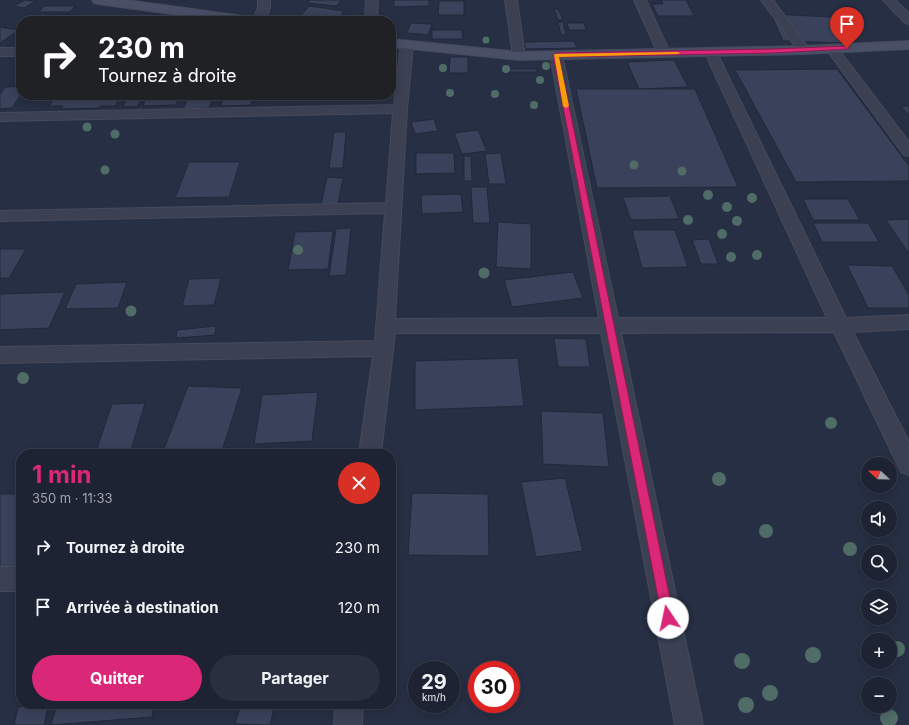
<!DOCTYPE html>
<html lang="fr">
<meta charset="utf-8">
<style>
:root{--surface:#1d2333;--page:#2a2f3f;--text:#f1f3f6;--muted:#a0a4ac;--line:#3b404e;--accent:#db2777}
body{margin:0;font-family:Inter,sans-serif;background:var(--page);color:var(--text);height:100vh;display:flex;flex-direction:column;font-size:15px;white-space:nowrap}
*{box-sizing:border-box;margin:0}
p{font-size:13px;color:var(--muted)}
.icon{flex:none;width:22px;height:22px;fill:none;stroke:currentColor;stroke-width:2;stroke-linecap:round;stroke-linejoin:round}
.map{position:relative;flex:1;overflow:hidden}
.panel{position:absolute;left:16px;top:449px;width:380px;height:260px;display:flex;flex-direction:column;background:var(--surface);border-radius:16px;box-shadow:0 2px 10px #0003,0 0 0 1px var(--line)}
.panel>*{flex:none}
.hud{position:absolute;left:16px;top:16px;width:380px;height:84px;border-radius:16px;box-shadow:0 2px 10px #0003,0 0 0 1px var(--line);background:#202124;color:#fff;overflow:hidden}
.needle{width:26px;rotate:292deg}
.buttons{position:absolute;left:861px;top:457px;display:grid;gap:8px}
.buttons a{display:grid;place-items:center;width:36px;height:36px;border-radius:50%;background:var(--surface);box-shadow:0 2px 10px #0003,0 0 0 1px var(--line);font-size:20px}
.speed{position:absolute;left:408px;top:661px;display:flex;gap:8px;font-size:20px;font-weight:700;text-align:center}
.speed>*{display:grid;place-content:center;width:52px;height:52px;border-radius:50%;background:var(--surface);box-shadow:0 2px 10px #0003,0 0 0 1px var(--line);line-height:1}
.speed small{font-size:10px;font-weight:400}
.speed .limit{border:6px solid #d22;background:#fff;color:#111}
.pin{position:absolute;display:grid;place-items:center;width:34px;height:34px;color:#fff;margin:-41px -17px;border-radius:50% 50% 50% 0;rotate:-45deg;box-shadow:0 0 4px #0007}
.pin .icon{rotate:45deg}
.me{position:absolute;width:44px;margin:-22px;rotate:349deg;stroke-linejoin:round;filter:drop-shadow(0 0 3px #0008)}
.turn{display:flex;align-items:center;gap:14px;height:84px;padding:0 16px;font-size:18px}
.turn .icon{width:52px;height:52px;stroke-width:2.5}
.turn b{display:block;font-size:28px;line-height:34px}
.round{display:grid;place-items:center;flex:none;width:42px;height:42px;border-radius:21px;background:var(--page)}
.overview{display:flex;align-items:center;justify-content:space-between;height:68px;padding:0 16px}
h1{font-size:24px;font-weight:700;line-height:30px;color:var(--accent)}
.button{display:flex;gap:8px;margin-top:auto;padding:8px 16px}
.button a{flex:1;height:46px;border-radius:24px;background:var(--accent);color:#fff;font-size:16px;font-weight:700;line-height:46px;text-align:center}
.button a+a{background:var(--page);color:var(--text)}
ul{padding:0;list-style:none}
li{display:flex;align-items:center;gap:12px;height:60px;padding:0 16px}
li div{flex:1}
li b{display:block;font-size:15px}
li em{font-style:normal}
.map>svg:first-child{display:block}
.building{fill:#39425a;stroke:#22283a}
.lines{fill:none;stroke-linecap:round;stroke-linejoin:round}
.minor-casing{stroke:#454a5c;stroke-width:2}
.secondary-casing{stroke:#454a5c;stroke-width:2}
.minor{fill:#3b4153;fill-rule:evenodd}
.secondary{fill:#494f66;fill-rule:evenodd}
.tree{fill:#4f6c66}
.route{fill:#db2777;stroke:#8e194d}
.slow{fill:#f59e0b}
</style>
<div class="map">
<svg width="909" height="725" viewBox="0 0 909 725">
<rect width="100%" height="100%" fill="#272f44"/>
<g class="building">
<polygon points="25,0 36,1 24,8 14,6"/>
<polygon points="188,0 187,1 147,1 148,0"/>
<polygon points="310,0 341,0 337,6 307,3"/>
<polygon points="394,0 429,0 429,6 394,7"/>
<polygon points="661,0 686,0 694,16 658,16 652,4 663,4"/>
<polygon points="439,1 464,1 464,15 438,15"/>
<polygon points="44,6 75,6 70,12 39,12"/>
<polygon points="309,6 344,11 336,21 299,18"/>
<polygon points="554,9 558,9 563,20 558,20"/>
<polygon points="771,14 831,17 847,43 783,41"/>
<polygon points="52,15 68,15 63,21 47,21"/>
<polygon points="558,22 563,22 566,35 561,35"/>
<polygon points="411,23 432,24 428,35 407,33"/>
<polygon points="567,23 584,23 586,30 569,30"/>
<polygon points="0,27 19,30 0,43"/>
<polygon points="432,30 462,30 463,39 432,39"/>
<polygon points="574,41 577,48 526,49 524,42"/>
<polygon points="450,57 468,57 468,73 449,73"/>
<polygon points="674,60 688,87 639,89 627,62"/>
<rect x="506" y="69" width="31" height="3"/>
<polygon points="837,69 909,166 909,181 796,182 735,70"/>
<polygon points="21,86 21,94 12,108 0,109 0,94 5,87"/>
<polygon points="576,89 695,89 738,187 597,188"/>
<polygon points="57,95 122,95 115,106 100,106 99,108 61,109 63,106 49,106"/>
<polygon points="128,95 143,95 138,106 123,107"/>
<polygon points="147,95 180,95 176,105 143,106"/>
<polygon points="189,95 214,95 209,108 183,109"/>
<polygon points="224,95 253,95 251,105 221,106"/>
<polygon points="901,106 909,106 909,116"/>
<polygon points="434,119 438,131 415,134 411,122"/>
<polygon points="478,130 487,151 462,154 454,133"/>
<polygon points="334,132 346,132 343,168 329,168"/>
<polygon points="416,153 454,153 455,173 416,174"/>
<polygon points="501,153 506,184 489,184 485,154"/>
<polygon points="464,156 471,156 472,181 464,181"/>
<polygon points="189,162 240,162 229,197 175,198"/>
<polygon points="327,177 343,178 338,204 321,204"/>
<polygon points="471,187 487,187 490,223 473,223"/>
<polygon points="461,194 463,212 422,214 421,195"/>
<polygon points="670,196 679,219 631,220 623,197"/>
<polygon points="803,199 848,199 860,220 813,220"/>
<polygon points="909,219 909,254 886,220"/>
<polygon points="498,222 531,224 531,269 496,267"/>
<polygon points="813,223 868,223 879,242 822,242"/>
<polygon points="351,228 346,275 329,276 336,229"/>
<polygon points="632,230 675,230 688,267 642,268"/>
<polygon points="333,231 328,269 288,270 295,232"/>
<polygon points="709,239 718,264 701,264 692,240"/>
<polygon points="0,249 26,249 9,278 0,278"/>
<polygon points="847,265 892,266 909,295 909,308 868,308"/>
<polygon points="573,272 583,298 512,307 504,280"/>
<polygon points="221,278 214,305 182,306 189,279"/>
<polygon points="127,282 118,308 65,309 76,284"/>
<polygon points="65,292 49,328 0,330 0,294"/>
<polygon points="216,326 215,335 176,338 177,330"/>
<polygon points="554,338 586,339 590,367 558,367"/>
<polygon points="518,358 524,406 415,410 415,361"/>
<polygon points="188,386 242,388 222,451 164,449"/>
<polygon points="318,392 312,441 254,444 262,395"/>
<polygon points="145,403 130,454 95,454 112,404"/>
<polygon points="541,411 603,413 609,467 543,464"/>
<polygon points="565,478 583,551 536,557 521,482"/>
<polygon points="412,493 488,494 489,556 408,555"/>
<polygon points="0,494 21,494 21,558 17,568 0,568"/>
<polygon points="40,704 49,704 44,725 14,725 18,707"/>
<polygon points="57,704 154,704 152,717 51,725"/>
<polygon points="241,704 275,704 270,725 235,724"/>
</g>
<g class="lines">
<g class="minor-casing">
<g id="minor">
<polygon points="258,0 270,0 270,7 265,21 253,21 258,7"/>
<polygon points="366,0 378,0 377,21 365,21"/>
<polygon points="505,0 517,0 525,56 523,59 515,59 513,56"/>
<polygon points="634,0 646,0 670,53 668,56 660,56 658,53"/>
<polygon points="761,0 773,0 810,50 808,53 800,53"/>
<polygon points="883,0 895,0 909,13 909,24 905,23"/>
<polygon points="407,41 411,42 413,45 407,109 395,319 599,318 550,55 552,52 560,52 562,55 618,318 827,318 705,53 707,50 715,50 717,53 846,318 909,315 909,329 853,332 909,442 909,475 901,472 834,332 621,333 703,725 675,725 601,333 395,333 381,454 359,454 373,356 0,363 0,347 375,341 385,213 0,221 0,211 386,203 393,113 0,121 0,113 394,105 401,45 403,42"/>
<polygon points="832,45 836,46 909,142 909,156 904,155 826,49 828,46"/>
<rect x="0" y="48" width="21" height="8"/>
<rect x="0" y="567" width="21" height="24"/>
<polygon points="335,704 363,704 362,725 334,725"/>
</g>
</g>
<g class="secondary-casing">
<g id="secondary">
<polygon points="92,0 126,0 251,17 256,18 258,21 223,21 98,4 94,3"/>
<polygon points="391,39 519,52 804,46 909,41 909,49 804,54 519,60 391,47"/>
</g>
</g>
<use href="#minor" class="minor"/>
<use href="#secondary" class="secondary"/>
</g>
<g class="tree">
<circle cx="486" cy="40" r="3.5"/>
<circle cx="546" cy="66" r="4"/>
<circle cx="443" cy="68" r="4"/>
<circle cx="506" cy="69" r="4"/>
<circle cx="540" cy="80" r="4"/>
<circle cx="450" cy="93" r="4"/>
<circle cx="495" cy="94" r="4"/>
<circle cx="534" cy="105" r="4"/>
<circle cx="87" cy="127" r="4.5"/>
<circle cx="115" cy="134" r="4.5"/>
<circle cx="634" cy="165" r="4.5"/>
<circle cx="105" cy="170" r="4.5"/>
<circle cx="682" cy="171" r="4.5"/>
<circle cx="708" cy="195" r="5"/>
<circle cx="752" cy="198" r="5"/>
<circle cx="727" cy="207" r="5"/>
<circle cx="688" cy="220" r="5"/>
<circle cx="737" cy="221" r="5"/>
<circle cx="722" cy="234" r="5"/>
<circle cx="298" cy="250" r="5"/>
<circle cx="757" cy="255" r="5"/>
<circle cx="731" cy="257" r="5"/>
<circle cx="484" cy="273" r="5.5"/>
<circle cx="131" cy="311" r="5.5"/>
<circle cx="23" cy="378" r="6"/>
<circle cx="831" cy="423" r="6"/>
<circle cx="719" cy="479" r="7"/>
<circle cx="766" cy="531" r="7"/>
<circle cx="850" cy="549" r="7"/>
<circle cx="897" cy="649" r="8"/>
<circle cx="813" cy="655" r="8"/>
<circle cx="742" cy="661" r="8"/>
<circle cx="770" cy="693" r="8"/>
<circle cx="746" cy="705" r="8"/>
<circle cx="889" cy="718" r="9"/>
</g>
<polygon class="route" points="847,46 849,47 849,49 773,53 559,57 674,618 672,622 668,623 663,622 662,618 553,55 556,53 773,49"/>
<polygon class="slow" points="677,52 680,53 679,54 559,57 569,106 566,108 563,106 554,54"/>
</svg>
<div class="buttons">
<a><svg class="needle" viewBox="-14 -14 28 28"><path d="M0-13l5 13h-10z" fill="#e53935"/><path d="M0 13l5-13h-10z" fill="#a0a4ac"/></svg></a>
<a><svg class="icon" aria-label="sound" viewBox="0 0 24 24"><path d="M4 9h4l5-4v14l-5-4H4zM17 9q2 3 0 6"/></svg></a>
<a><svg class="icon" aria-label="search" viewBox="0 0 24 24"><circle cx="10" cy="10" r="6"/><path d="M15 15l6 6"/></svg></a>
<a><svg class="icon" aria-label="layers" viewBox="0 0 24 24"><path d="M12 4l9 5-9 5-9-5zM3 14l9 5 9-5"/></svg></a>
<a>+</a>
<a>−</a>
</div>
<div class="speed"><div>29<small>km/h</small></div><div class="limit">30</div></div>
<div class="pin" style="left:847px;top:48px;background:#d93025"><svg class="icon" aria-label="arrive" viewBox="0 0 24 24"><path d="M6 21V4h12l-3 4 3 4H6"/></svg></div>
<svg class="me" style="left:668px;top:618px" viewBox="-20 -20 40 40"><circle r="19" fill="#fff"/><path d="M0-13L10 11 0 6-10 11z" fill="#db2777"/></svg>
<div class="hud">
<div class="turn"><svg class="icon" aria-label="right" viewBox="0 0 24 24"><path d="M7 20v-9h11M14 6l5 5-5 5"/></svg><div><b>230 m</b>Tournez à droite</div></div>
</div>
<section class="panel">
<div class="overview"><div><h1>1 min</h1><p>350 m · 11:33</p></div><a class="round" style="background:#d93025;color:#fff"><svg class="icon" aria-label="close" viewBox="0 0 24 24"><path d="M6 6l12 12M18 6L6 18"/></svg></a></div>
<ul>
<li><svg class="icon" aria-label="right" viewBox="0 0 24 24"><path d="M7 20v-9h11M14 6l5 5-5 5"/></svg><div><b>Tournez à droite</b></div><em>230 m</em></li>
<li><svg class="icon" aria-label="arrive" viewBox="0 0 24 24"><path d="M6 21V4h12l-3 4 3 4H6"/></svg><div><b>Arrivée à destination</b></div><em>120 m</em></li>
</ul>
<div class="button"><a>Quitter</a><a>Partager</a></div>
</section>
</div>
